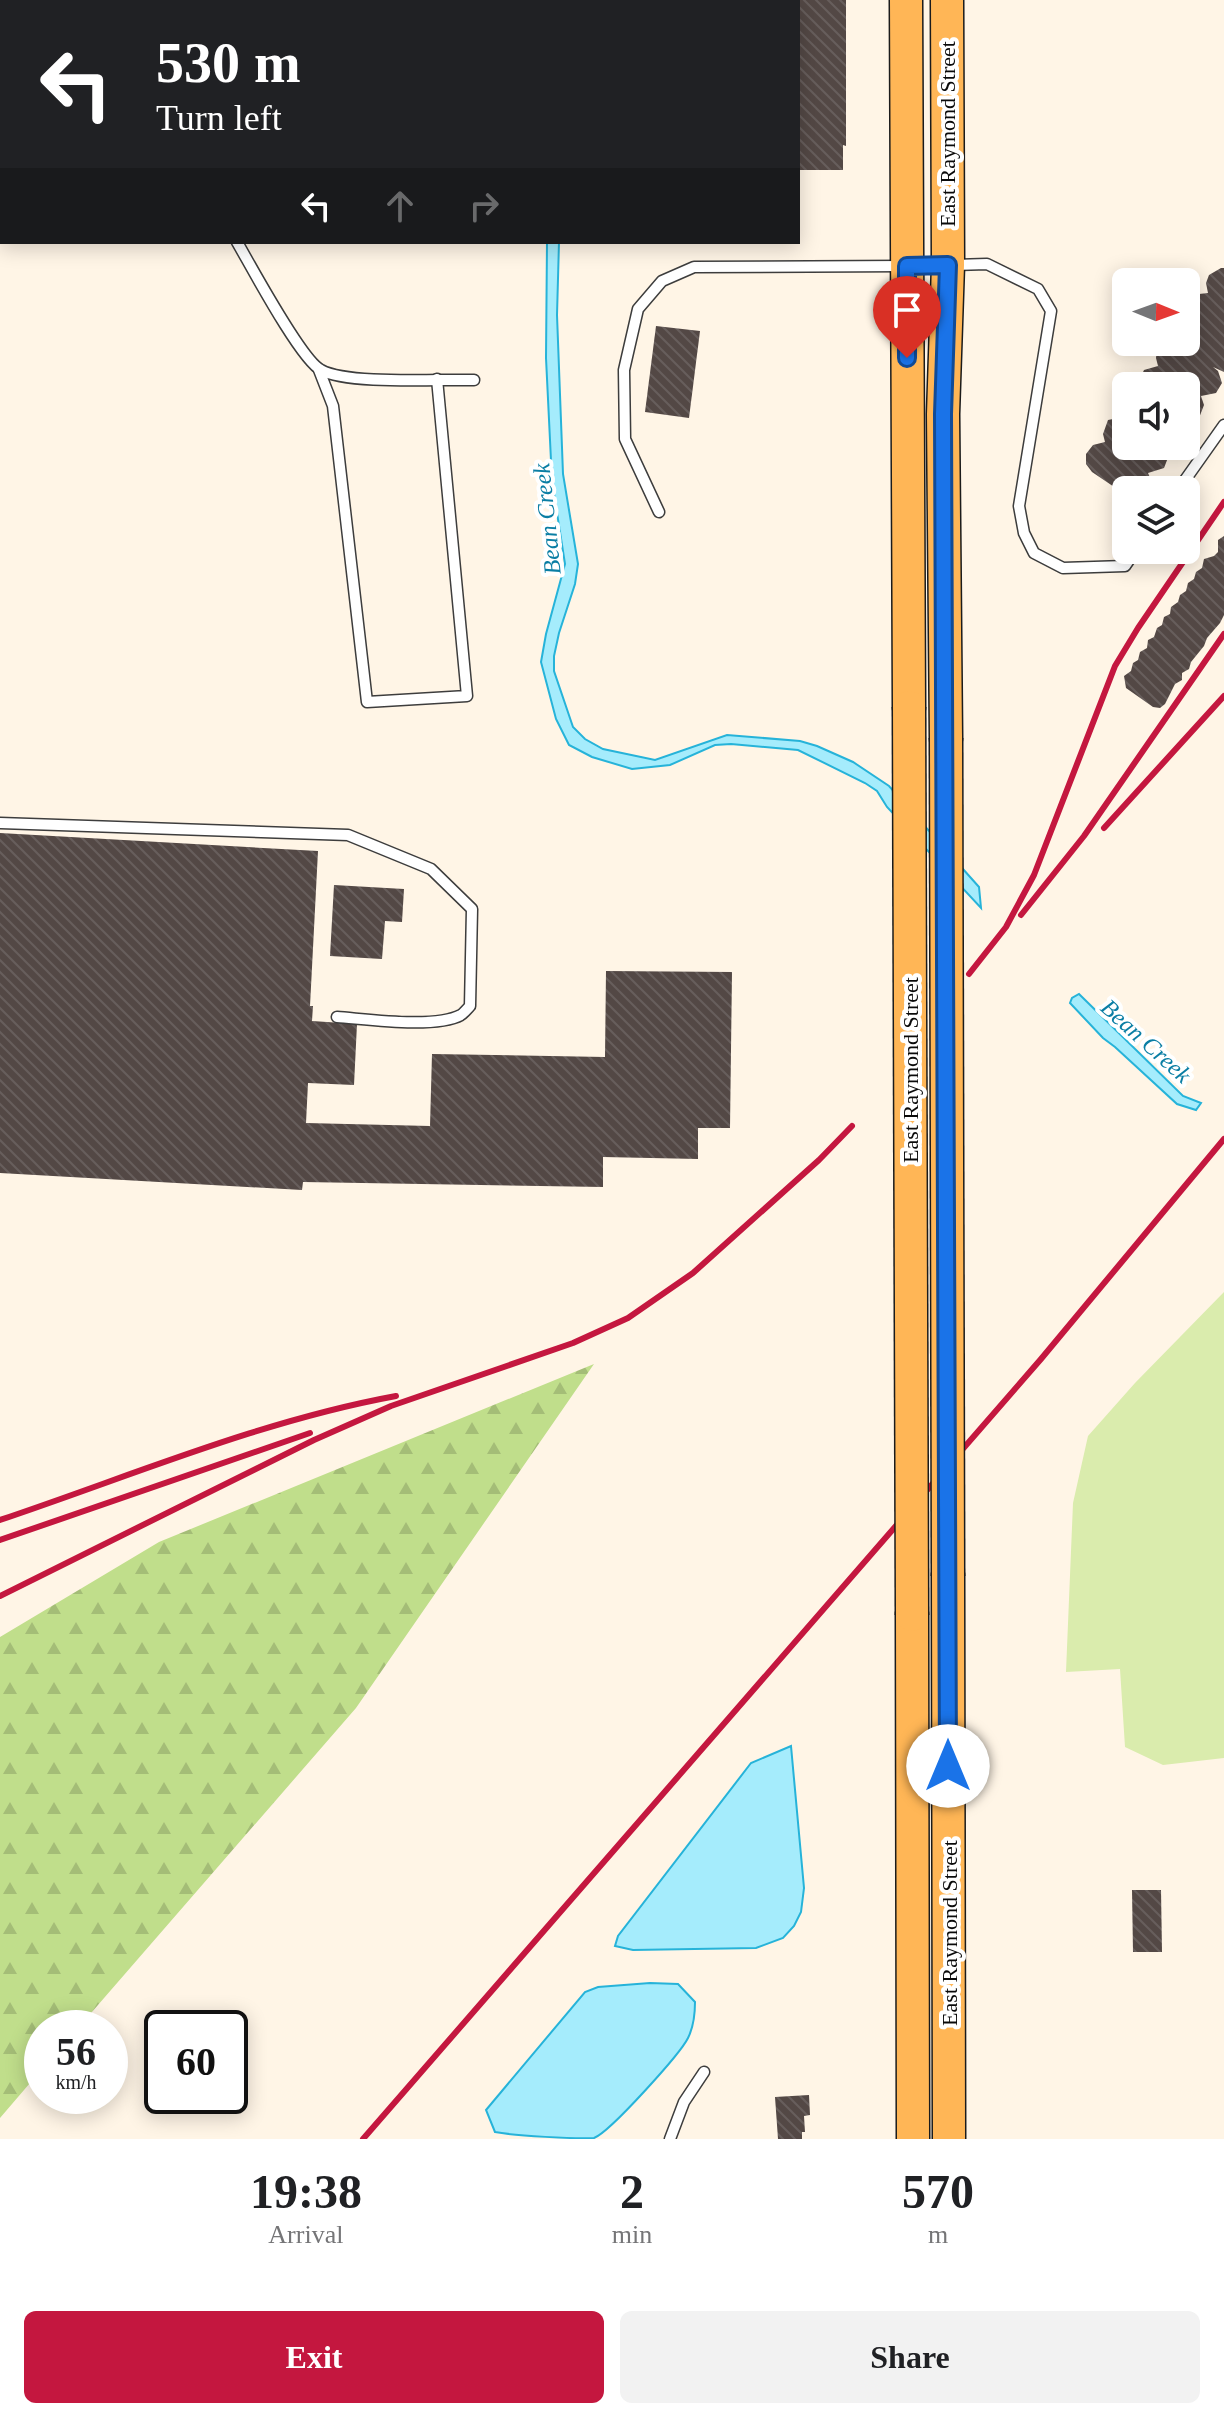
<!DOCTYPE html>
<style>
:root{--surface:#fff;--page:#f2f2f2;--text:#202124;--muted:#757577;--accent:#c4173f}
body{margin:0;font-family:"Times New Roman",serif;background:var(--page);color:var(--text);height:100vh;display:flex;flex-direction:column;font-size:30px;white-space:nowrap}
*{box-sizing:border-box;margin:0}
p{font-size:26px;color:var(--muted)}
.icon{flex:none;width:44px;height:44px;fill:none;stroke:currentColor;stroke-width:2;stroke-linecap:round;stroke-linejoin:round}
.map{position:relative;height:2139px;overflow:hidden}
.drawer{display:flex;flex-direction:column;background:var(--surface);flex:1}
.drawer>*{flex:none}
.banner{position:absolute;left:0px;top:0px;width:800px;height:244px;box-shadow:0 4px 20px #0003;background:#202124;color:#fff;overflow:hidden}
.needle{width:52px;rotate:91deg}
.tools{position:absolute;left:1112px;top:268px;display:grid;gap:16px}
.tools a{display:grid;place-items:center;width:88px;height:88px;border-radius:12px;background:var(--surface);box-shadow:0 4px 20px #0003;font-size:40px}
.speed{position:absolute;left:24px;top:2010px;display:flex;gap:16px;font-size:40px;font-weight:700;text-align:center}
.speed>*{display:grid;place-content:center;width:104px;height:104px;border-radius:50%;background:var(--surface);box-shadow:0 4px 20px #0003;line-height:1}
.speed small{font-size:20px;font-weight:400}
.speed .limit{border:4px solid #111;border-radius:12px;background:#fff;color:#111}
.pin{position:absolute;display:grid;place-items:center;width:68px;height:68px;color:#fff;margin:-82px -34px;border-radius:50% 50% 50% 0;rotate:-45deg;box-shadow:0 0 8px #0007}
.pin .icon{rotate:45deg}
.me{position:absolute;width:88px;margin:-44px;rotate:0deg;stroke-linejoin:round;filter:drop-shadow(0 0 6px #0008)}
.turn{display:flex;align-items:center;gap:28px;height:168px;padding:0 24px;font-size:36px}
.turn .icon{width:104px;height:104px;stroke-width:2.5}
.turn b{display:block;font-size:56px;line-height:68px}
.lanes{display:flex;align-items:center;height:76px;padding:0 24px;background:#0003;justify-content:center;gap:40px;direction:ltr}
.lanes .off{opacity:.35}
.eta{display:flex;justify-content:space-evenly;align-items:center;height:136px;text-align:center}
.eta b{font-size:48px;font-weight:700;line-height:56px}
.cta{display:flex;gap:16px;margin-top:auto;padding:16px 24px}
.cta a{flex:1;height:92px;border-radius:12px;background:var(--accent);color:#fff;font-size:32px;font-weight:700;line-height:92px;text-align:center}
.cta a+a{background:var(--page);color:var(--text)}
.map>svg:first-child{display:block}
.grass{fill:#daecad}
.forest{fill:url(#forest-firs)}
.water{fill:#a5ecfc;stroke:#26b3d9;stroke-width:2}
.building{fill:url(#building-back-hatch)}
.lines{fill:none;stroke-linecap:round;stroke-linejoin:round}
.lane-casing{stroke:#3d3d3d;stroke-width:13}
.secondary-casing{stroke:#2c2c2c;stroke-width:33}
.primary-casing{stroke:#1b1b1b;stroke-width:35}
.lane{stroke:#fff;stroke-width:10}
.secondary{stroke:#ffe3a1;stroke-width:30}
.primary{stroke:#ffb656;stroke-width:32}
.rail{stroke:#c4173f;stroke-width:6}
.primary-bridge-casing{stroke:#1b1b1b;stroke-width:35;stroke-linecap:butt}
.primary-bridge{stroke:#ffb656;stroke-width:32}
.route-casing{stroke:#114b97;stroke-width:20}
.route{stroke:#1a73e8;stroke-width:14}
.labels{text-anchor:middle;dominant-baseline:central;stroke-width:8;stroke-linejoin:round;paint-order:stroke}
.street-label{font-size:22px;fill:#0a0a0a;stroke:#fff}
.water-label{font-size:24px;font-style:italic;fill:#0a7ea4;stroke:#fff}
</style>
<div class="map">
<svg width="1224" height="2139" viewBox="0 0 1224 2139">
<defs>
<pattern id="forest-firs" width="22" height="20" patternUnits="userSpaceOnUse" patternTransform="scale(2)"><rect width="22" height="20" fill="#c0de8b"/><path d="M5 1l3.5 6h-7zM16 11l3.5 6h-7z" fill="#a4bd77"/></pattern>
<pattern id="building-back-hatch" width="6" height="6" patternUnits="userSpaceOnUse" patternTransform="scale(2)"><rect width="6" height="6" fill="#534845"/><path d="M-1 5l2 2M0 0l6 6M5-1l2 2" fill="none" stroke="#675e5c"/></pattern>
</defs>
<rect width="100%" height="100%" fill="#fff5e6"/>
<polygon class="grass" points="1224,1292 1224,1758 1163,1765 1125,1747 1120,1669 1066,1672 1073,1503 1088,1436 1135,1383"/>
<polygon class="forest" points="594,1364 356,1708 78,2028 42,2028 42,2069 0,2118 0,1637 159,1542"/>
<g class="water">
<polygon points="547,242 559,242 557,315 563,474 578,564 575,584 559,633 554,656 554,671 573,727 585,739 603,749 655,760 727,735 800,741 817,746 853,762 889,786 979,887 981,908 887,807 877,791 865,783 798,750 731,744 715,745 670,765 632,769 592,757 569,745 556,719 541,662 546,634 565,564 552,481 546,358"/>
<polygon points="1079,994 1183,1096 1201,1103 1196,1110 1177,1104 1115,1047 1103,1038 1070,1003 1072,998"/>
<polygon points="791,1746 804,1888 801,1912 794,1926 783,1938 756,1948 633,1950 615,1946 618,1936 751,1763"/>
<path d="M650,1983L678,1984L695,2002C695,2015 694,2026 688,2038C680,2054 610,2132 594,2138C575,2139 516,2136 495,2132L486,2110L585,1992L598,1987Z"/>
</g>
<g class="building">
<polygon points="798,0 846,0 846,146 843,145 843,170 798,170"/>
<polygon points="1221,268 1224,268 1224,372 1213,367 1218,371 1222,383 1216,393 1201,396 1204,405 1199,418 1186,422 1186,386 1139,386 1138,383 1144,370 1158,366 1156,358 1157,349 1163,343 1186,342 1186,321 1192,300 1199,294 1208,293 1206,283 1209,275"/>
<polygon points="656,326 700,331 689,418 645,412"/>
<polygon points="1126,393 1126,446 1166,446 1169,455 1164,468 1148,473 1151,480 1148,490 1126,490 1126,495 1092,472 1086,464 1086,454 1093,445 1105,442 1103,434 1108,420 1123,417 1121,409"/>
<polygon points="1224,536 1224,615 1220,623 1207,638 1204,646 1191,662 1189,669 1182,673 1182,680 1175,684 1165,704 1160,708 1153,707 1126,688 1124,676 1131,671 1133,663 1138,660 1140,652 1147,648 1148,640 1154,637 1157,628 1162,625 1164,617 1170,614 1171,607 1178,602 1180,595 1186,591 1188,583 1194,579 1196,572 1202,568 1204,559 1214,556 1218,552 1218,540"/>
<polygon points="0,833 318,851 310,1006 313,1006 312,1021 357,1024 354,1085 308,1083 306,1123 430,1126 432,1054 605,1057 606,971 732,972 730,1128 698,1128 698,1159 603,1157 603,1187 303,1182 302,1190 0,1173"/>
<polygon points="334,885 404,889 402,922 385,921 382,959 330,956"/>
<polygon points="1132,1890 1161,1890 1162,1952 1133,1952"/>
<polygon points="809,2095 810,2115 804,2116 805,2132 802,2132 802,2139 778,2139 775,2097"/>
</g>
<g class="lines">
<g class="lane-casing">
<g id="lane">
<path d="M237,242C251,266 301,360 321,370C348,385 439,379 474,380"/>
<polyline points="954,265 987,264 1038,289 1051,311 1019,506 1024,533 1034,553 1063,568 1125,566 1136,550"/>
<polyline points="319,370 333,406 367,702 467,696 437,379"/>
<polyline points="1178,490 1224,425"/>
<polyline points="659,512 625,439 624,370 638,309 662,281 694,267 905,266"/>
<path d="M0,823L348,835L431,869L472,909L470,1006C469,1007 462,1015 461,1015C435,1029 366,1019 337,1017"/>
<polyline points="670,2139 684,2102 704,2072"/>
</g>
</g>
<g class="secondary-casing">
<g id="secondary">
<polyline points="126,2 128,0"/>
<polyline points="0,147 2,145"/>
</g>
</g>
<g class="primary-casing">
<g id="primary">
<polyline points="906,0 909,707"/>
<polyline points="946,738 943,414 948,265 947,0"/>
<polyline points="948,1576 949,2139"/>
<polyline points="912,1615 913,2139"/>
</g>
</g>
<use href="#lane" class="lane"/>
<use href="#secondary" class="secondary"/>
<use href="#primary" class="primary"/>
<g class="rail">
<polyline points="1104,828 1224,696"/>
<polyline points="1021,915 1084,836 1224,634"/>
<polyline points="969,974 1006,927 1034,875 1115,666 1138,628 1224,502"/>
<path d="M0,1520C131,1476 260,1421 396,1396"/>
<polyline points="0,1540 310,1433"/>
<polyline points="0,1596 314,1440 391,1406 573,1343 628,1318 693,1273 819,1160 852,1126"/>
<polyline points="363,2139 1041,1359 1224,1139"/>
</g>
<g class="primary-bridge-casing">
<g id="primary-bridge">
<polyline points="909,707 912,1615"/>
<polyline points="946,738 948,1576"/>
</g>
</g>
<use href="#primary-bridge" class="primary-bridge"/>
</g>
<g class="lines">
<g class="route-casing">
<polyline id="route" points="907,358 907,266 948,265 943,414 948,1766"/>
</g>
<use href="#route" class="route"/>
</g>
<g class="labels">
<g class="street-label">
<text transform="translate(947 134) rotate(-90)">East Raymond Street</text>
<text transform="translate(910 1070) rotate(-90)">East Raymond Street</text>
<text transform="translate(949 1933) rotate(-90)">East Raymond Street</text>
</g>
<g class="water-label">
<text transform="translate(547 519) rotate(-96)">Bean Creek</text>
<text transform="translate(1146 1041) rotate(42)">Bean Creek</text>
</g>
</g>
</svg>
<div class="tools">
<a><svg class="needle" viewBox="-14 -14 28 28"><path d="M0-13l5 13h-10z" fill="#e53935"/><path d="M0 13l5-13h-10z" fill="#757577"/></svg></a>
<a><svg class="icon" aria-label="sound" viewBox="0 0 24 24"><path d="M4 9h4l5-4v14l-5-4H4zM17 9q2 3 0 6"/></svg></a>
<a><svg class="icon" aria-label="layers" viewBox="0 0 24 24"><path d="M12 4l9 5-9 5-9-5zM3 14l9 5 9-5"/></svg></a>
</div>
<div class="speed"><div>56<small>km/h</small></div><div class="limit">60</div></div>
<div class="pin" style="left:907px;top:358px;background:#d93025"><svg class="icon" aria-label="arrive" viewBox="0 0 24 24"><path d="M6 21V4h12l-3 4 3 4H6"/></svg></div>
<svg class="me" style="left:948px;top:1766px" viewBox="-20 -20 40 40"><circle r="19" fill="#fff"/><path d="M0-13L10 11 0 6-10 11z" fill="#1a73e8"/></svg>
<div class="banner">
<div class="turn"><svg class="icon" aria-label="left" viewBox="0 0 24 24"><path d="M17 20v-9H6M10 6l-5 5 5 5"/></svg><div><b>530 m</b>Turn left</div></div>
<div class="lanes"><svg class="icon" aria-label="left" viewBox="0 0 24 24"><path d="M17 20v-9H6M10 6l-5 5 5 5"/></svg><svg class="icon off" aria-label="ahead" viewBox="0 0 24 24"><path d="M12 20V5M6 11l6-6 6 6"/></svg><svg class="icon off" aria-label="right" viewBox="0 0 24 24"><path d="M7 20v-9h11M14 6l5 5-5 5"/></svg></div>
</div>
</div>
<section class="drawer">
<div class="eta">
<div><b>19:38</b><p>Arrival</p></div>
<div><b>2</b><p>min</p></div>
<div><b>570</b><p>m</p></div>
</div>
<div class="cta"><a>Exit</a><a>Share</a></div>
</section>
